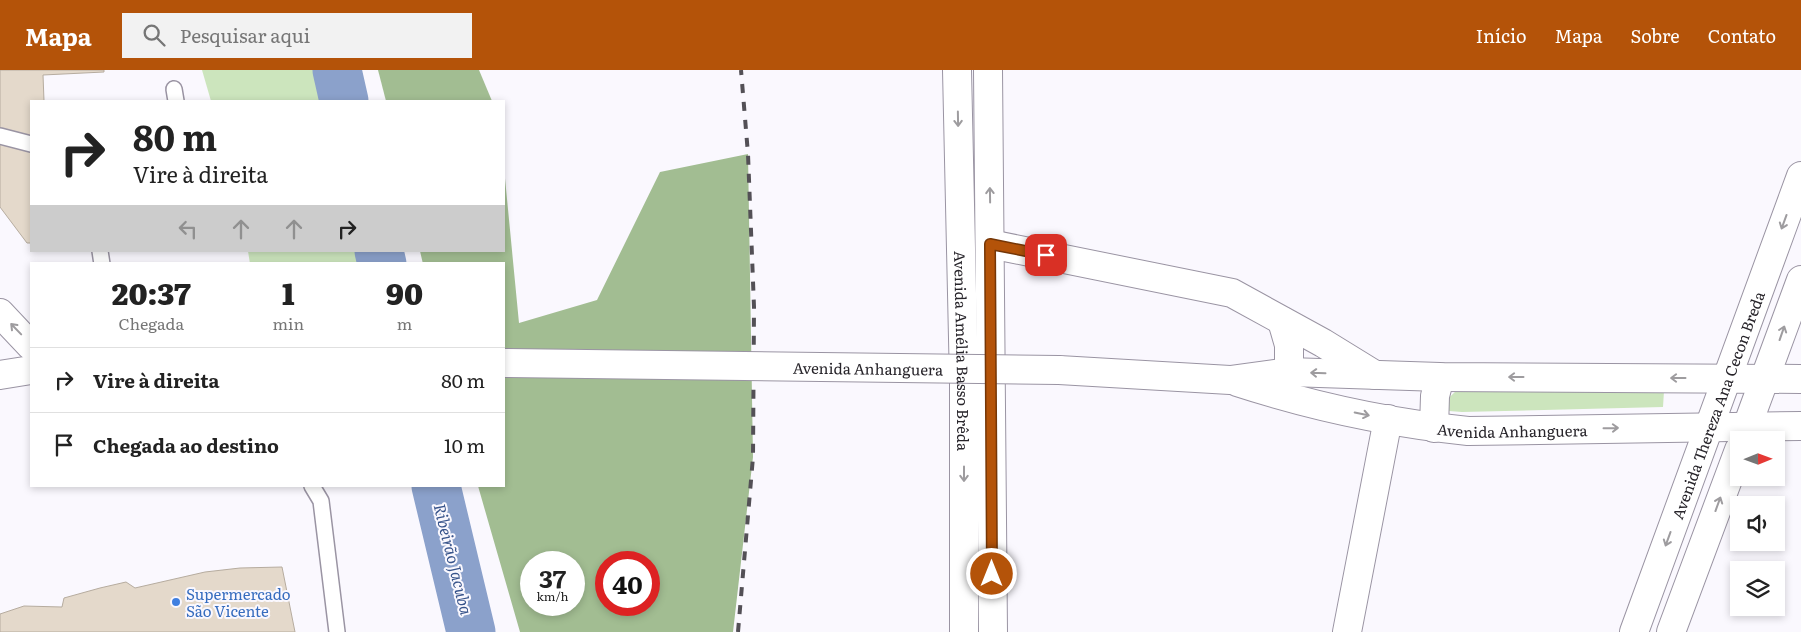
<!DOCTYPE html>
<html lang="pt">
<meta charset="utf-8">
<style>
:root{--surface:#fff;--page:#f2f2f2;--text:#222;--muted:#767676;--line:#e0e0e0;--accent:#b45309}
body{margin:0;font-family:Literata,serif;background:var(--page);color:var(--text);height:100vh;display:flex;flex-direction:column;font-size:19px;white-space:nowrap}
*{box-sizing:border-box;margin:0}
p{font-size:16px;color:var(--muted)}
.icon{flex:none;width:28px;height:28px;fill:none;stroke:currentColor;stroke-width:2;stroke-linecap:round;stroke-linejoin:round}
.map{position:relative;flex:1;overflow:hidden}
.sheet{position:absolute;left:30px;top:192px;width:475px;height:225px;display:flex;flex-direction:column;background:var(--surface);border-radius:0px;box-shadow:0 2px 8px #0003}
.sheet>*{flex:none}
.hud{position:absolute;left:30px;top:30px;width:475px;height:152px;border-radius:0px;box-shadow:0 2px 8px #0003;background:#fff;color:var(--text);overflow:hidden}
.needle{width:32px;rotate:89deg}
.controls{position:absolute;left:1730px;top:361px;display:grid;gap:10px}
.controls a{display:grid;place-items:center;width:55px;height:55px;border-radius:0px;background:var(--surface);box-shadow:0 2px 8px #0003;font-size:25px}
.speed{position:absolute;left:520px;top:481px;display:flex;gap:10px;font-size:25px;font-weight:700;text-align:center}
.speed>*{display:grid;place-content:center;width:65px;height:65px;border-radius:50%;background:var(--surface);box-shadow:0 2px 8px #0003;line-height:1}
.speed small{font-size:12px;font-weight:400}
.speed .limit{border:8px solid #d22;background:#fff;color:#111}
.pin{position:absolute;display:grid;place-items:center;width:42px;height:42px;color:#fff;margin:-21px;border-radius:10px;box-shadow:0 2px 8px #0006}
.me{position:absolute;width:55px;margin:-28px;rotate:0deg;stroke-linejoin:round;filter:drop-shadow(0 0 4px #0008)}
.turn{display:flex;align-items:center;gap:18px;height:105px;padding:0 20px;font-size:22px}
.turn .icon{width:65px;height:65px;stroke-width:2.5}
.turn b{display:block;font-size:35px;line-height:42px}
.lanes{display:flex;align-items:center;height:48px;padding:0 20px;background:#0003;justify-content:center;gap:25px;direction:ltr}
.lanes .off{opacity:.35}
.eta{display:flex;justify-content:space-evenly;align-items:center;height:85px;text-align:center}
.eta b{font-size:30px;font-weight:800;line-height:35px}
ul{padding:0;list-style:none}
li{display:flex;align-items:center;gap:15px;height:65px;padding:0 20px;border-top:1px solid var(--line)}
li div{flex:1}
li b{display:block;font-size:19px}
li em{font-style:normal}
header{display:flex;align-items:center;gap:30px;box-sizing:border-box;height:70px;padding:0 25px;background:var(--accent);color:#fff}
header strong{font-size:24px}
nav{display:flex;gap:28px;margin-inline-start:auto;font-size:18px}
.search{width:350px;height:45px;background:var(--page);display:flex;align-items:center;gap:12px;box-sizing:border-box;padding:0 18px;border-radius:0px;color:var(--muted);font-size:19px}
.map>svg:first-child{display:block}
.green{fill:#cce5bd}
.forest{fill:#a2bd92;fill-rule:evenodd}
.lines{fill:none;stroke-linecap:round;stroke-linejoin:round}
.river{stroke:#8ba1cb;stroke-width:49}
.building{fill:#e4d9cb;stroke:#b6ac9f}
.service-casing{stroke:#9a94a3;stroke-width:18}
.minor-casing{stroke:#9a94a3;stroke-width:30}
.tertiary-casing{stroke:#9a94a3;stroke-width:30}
.secondary-casing{stroke:#9a94a3;stroke-width:30}
.primary-casing{stroke:#9a94a3;stroke-width:30}
.service{stroke:#fff;stroke-width:15}
.minor{stroke:#fff;stroke-width:28}
.tertiary{stroke:#fff;stroke-width:28}
.secondary{stroke:#fff;stroke-width:28}
.primary{stroke:#fff;stroke-width:28}
.rail{stroke:#535056;stroke-width:4;stroke-dasharray:9 9;stroke-linecap:butt}
.primary-bridge-casing{stroke:#9a94a3;stroke-width:30;stroke-linecap:butt}
.primary-bridge{stroke:#fff;stroke-width:28}
.oneway{stroke:#9e9c9f}
.route-casing{stroke:#753606;stroke-width:12}
.route{stroke:#b45309;stroke-width:9}
.shop-dot{fill:#3f7fe0;stroke:#faf8fe;stroke-width:2}
.labels{text-anchor:middle;dominant-baseline:central;stroke-width:4;stroke-linejoin:round;paint-order:stroke}
.street-label{font-size:15px;fill:#27242a;stroke:#faf8fe}
.shop-label{font-size:15px;fill:#366cbe;stroke:#faf8fe;text-anchor:start}
.water-label{font-size:16px;font-style:italic;fill:#38548b;stroke:#faf8fe}
</style>
<header>
<strong>Mapa</strong>
<div class="search"><svg class="icon" aria-label="search" viewBox="0 0 24 24"><circle cx="10" cy="10" r="6"/><path d="M15 15l6 6"/></svg>Pesquisar aqui</div>
<nav><a>Início</a><a>Mapa</a><a>Sobre</a><a>Contato</a></nav>
</header>
<div class="map">
<svg width="1801" height="562" viewBox="0 0 1801 562">
<rect width="100%" height="100%" fill="#faf8fe"/>
<g class="green">
<polygon points="202,0 332,0 339,31 211,31"/>
<polygon points="248,181 373,181 376,194 250,194"/>
<polygon points="1456,321 1664,321 1663,337 1462,342 1436,340"/>
</g>
<g class="forest">
<polygon points="378,0 479,0 492,31 386,31"/>
<path d="M748,84L753,387L733,562H520L478,416H504V194H423L420,181H504V98L519,253L597,230L660,102ZM531,492H574V535H531ZM606,492H649V535H606Z"/>
</g>
<g class="lines">
<g class="river">
<polyline points="337,0 344,31"/>
<polyline points="379,181 382,194"/>
<polyline points="436,416 471,562"/>
</g>
</g>
<g class="building">
<polygon points="0,0 104,0 104,2 43,5 44,31 31,31 31,173 27,173 0,137"/>
<polygon points="282,497 295,562 0,562 0,544 24,536 62,537 64,528 100,518 126,512 135,518 205,502 240,498"/>
</g>
<g class="lines">
<g class="service-casing">
<g id="service">
<polyline points="174,19 176,31"/>
<polyline points="0,66 31,74"/>
<polyline points="100,181 102,194"/>
<polyline points="312,416 321,431 337,562"/>
</g>
</g>
<g class="minor-casing">
<polyline id="minor" points="1347,562 1388,349"/>
</g>
<g class="tertiary-casing">
<g id="tertiary">
<path id="s1" d="M957,0L964,313V562"/>
<polyline points="988,0 993,562"/>
<polyline points="990,174 1232,223 1323,273 1375,305"/>
<polyline points="1282,251 1289,275 1289,302"/>
</g>
</g>
<g class="secondary-casing">
<g id="secondary">
<polyline points="1742,370 1801,210"/>
<path id="s2" d="M1634,562L1801,106"/>
<polyline points="1671,562 1739,380"/>
</g>
</g>
<g class="primary-casing">
<g id="primary">
<polyline points="0,243 31,276"/>
<polyline points="1059,300 1230,310 1289,302 1440,307 1801,309"/>
<polyline points="0,305 31,300"/>
<path id="s3" d="M1237,312C1311,336 1389,353 1468,361L1801,356"/>
<polyline points="1434,358 1435,326 1440,307"/>
</g>
</g>
<use href="#service" class="service"/>
<use href="#minor" class="minor"/>
<use href="#tertiary" class="tertiary"/>
<use href="#secondary" class="secondary"/>
<use href="#primary" class="primary"/>
<polyline class="rail" points="738,562 753,387 754,237 748,84 741,0"/>
<g class="primary-bridge-casing">
<g id="primary-bridge">
<path id="s4" d="M504,293L1059,300"/>
</g>
</g>
<use href="#primary-bridge" class="primary-bridge"/>
</g>
<defs><path id="oneway-shaft" d="M-6 0H5M1.5-3L5.5 0L1.5 3" fill="none" stroke-width="1.6" stroke-linecap="round" stroke-linejoin="round" transform="scale(1.25)"/></defs>
<g class="oneway">
<use href="#oneway-shaft" transform="translate(958 49) rotate(89)"/>
<use href="#oneway-shaft" transform="translate(990 125) rotate(-91)"/>
<use href="#oneway-shaft" transform="translate(1784 152) rotate(110)"/>
<use href="#oneway-shaft" transform="translate(16 259) rotate(-134)"/>
<use href="#oneway-shaft" transform="translate(1782 263) rotate(-71)"/>
<use href="#oneway-shaft" transform="translate(1318 303) rotate(-178)"/>
<use href="#oneway-shaft" transform="translate(1516 307) rotate(-180)"/>
<use href="#oneway-shaft" transform="translate(1678 308) rotate(-180)"/>
<use href="#oneway-shaft" transform="translate(1362 344) rotate(12)"/>
<use href="#oneway-shaft" transform="translate(1611 358) rotate(-1)"/>
<use href="#oneway-shaft" transform="translate(964 404) rotate(90)"/>
<use href="#oneway-shaft" transform="translate(1718 434) rotate(-70)"/>
<use href="#oneway-shaft" transform="translate(1668 469) rotate(110)"/>
</g>
<g class="lines">
<g class="route-casing">
<polyline id="route" points="992,504 990,174 1046,185"/>
</g>
<use href="#route" class="route"/>
</g>
<circle class="shop-dot" cx="176" cy="532" r="5"/>
<g class="labels">
<g class="street-label">
<text stroke="none"><textPath href="#s1" startOffset="281">Avenida Amélia Basso Brêda</textPath></text>
<text stroke="none"><textPath href="#s4" startOffset="364">Avenida Anhanguera</textPath></text>
<text stroke="none"><textPath href="#s2" startOffset="242">Avenida Thereza Ana Cecon Breda</textPath></text>
<text stroke="none"><textPath href="#s3" startOffset="281">Avenida Anhanguera</textPath></text>
</g>
<g class="shop-label">
<text x="186" y="523">Supermercado<tspan x="186" dy="17">São Vicente</tspan></text>
</g>
<g class="water-label">
<text transform="translate(454 489) rotate(76)">Ribeirão Jacuba</text>
</g>
</g>
</svg>
<div class="controls">
<a><svg class="needle" viewBox="-14 -14 28 28"><path d="M0-13l5 13h-10z" fill="#e53935"/><path d="M0 13l5-13h-10z" fill="#767676"/></svg></a>
<a><svg class="icon" aria-label="sound" viewBox="0 0 24 24"><path d="M4 9h4l5-4v14l-5-4H4zM17 9q2 3 0 6"/></svg></a>
<a><svg class="icon" aria-label="layers" viewBox="0 0 24 24"><path d="M12 4l9 5-9 5-9-5zM3 14l9 5 9-5"/></svg></a>
</div>
<div class="speed"><div>37<small>km/h</small></div><div class="limit">40</div></div>
<div class="pin" style="left:1046px;top:185px;background:#d93025"><svg class="icon" aria-label="arrive" viewBox="0 0 24 24"><path d="M6 21V4h12l-3 4 3 4H6"/></svg></div>
<svg class="me" style="left:992px;top:504px" viewBox="-20 -20 40 40"><circle r="17" fill="#b45309" stroke="#fff" stroke-width="3"/><path d="M0-11L8 9 0 5-8 9z" fill="#fff"/></svg>
<div class="hud">
<div class="turn"><svg class="icon" aria-label="right" viewBox="0 0 24 24"><path d="M7 20v-9h11M14 6l5 5-5 5"/></svg><div><b>80 m</b>Vire à direita</div></div>
<div class="lanes"><svg class="icon off" aria-label="left" viewBox="0 0 24 24"><path d="M17 20v-9H6M10 6l-5 5 5 5"/></svg><svg class="icon off" aria-label="ahead" viewBox="0 0 24 24"><path d="M12 20V5M6 11l6-6 6 6"/></svg><svg class="icon off" aria-label="ahead" viewBox="0 0 24 24"><path d="M12 20V5M6 11l6-6 6 6"/></svg><svg class="icon" aria-label="right" viewBox="0 0 24 24"><path d="M7 20v-9h11M14 6l5 5-5 5"/></svg></div>
</div>
<section class="sheet">
<div class="eta">
<div><b>20:37</b><p>Chegada</p></div>
<div><b>1</b><p>min</p></div>
<div><b>90</b><p>m</p></div>
</div>
<ul>
<li><svg class="icon" aria-label="right" viewBox="0 0 24 24"><path d="M7 20v-9h11M14 6l5 5-5 5"/></svg><div><b>Vire à direita</b></div><em>80 m</em></li>
<li><svg class="icon" aria-label="arrive" viewBox="0 0 24 24"><path d="M6 21V4h12l-3 4 3 4H6"/></svg><div><b>Chegada ao destino</b></div><em>10 m</em></li>
</ul>
</section>
</div>
